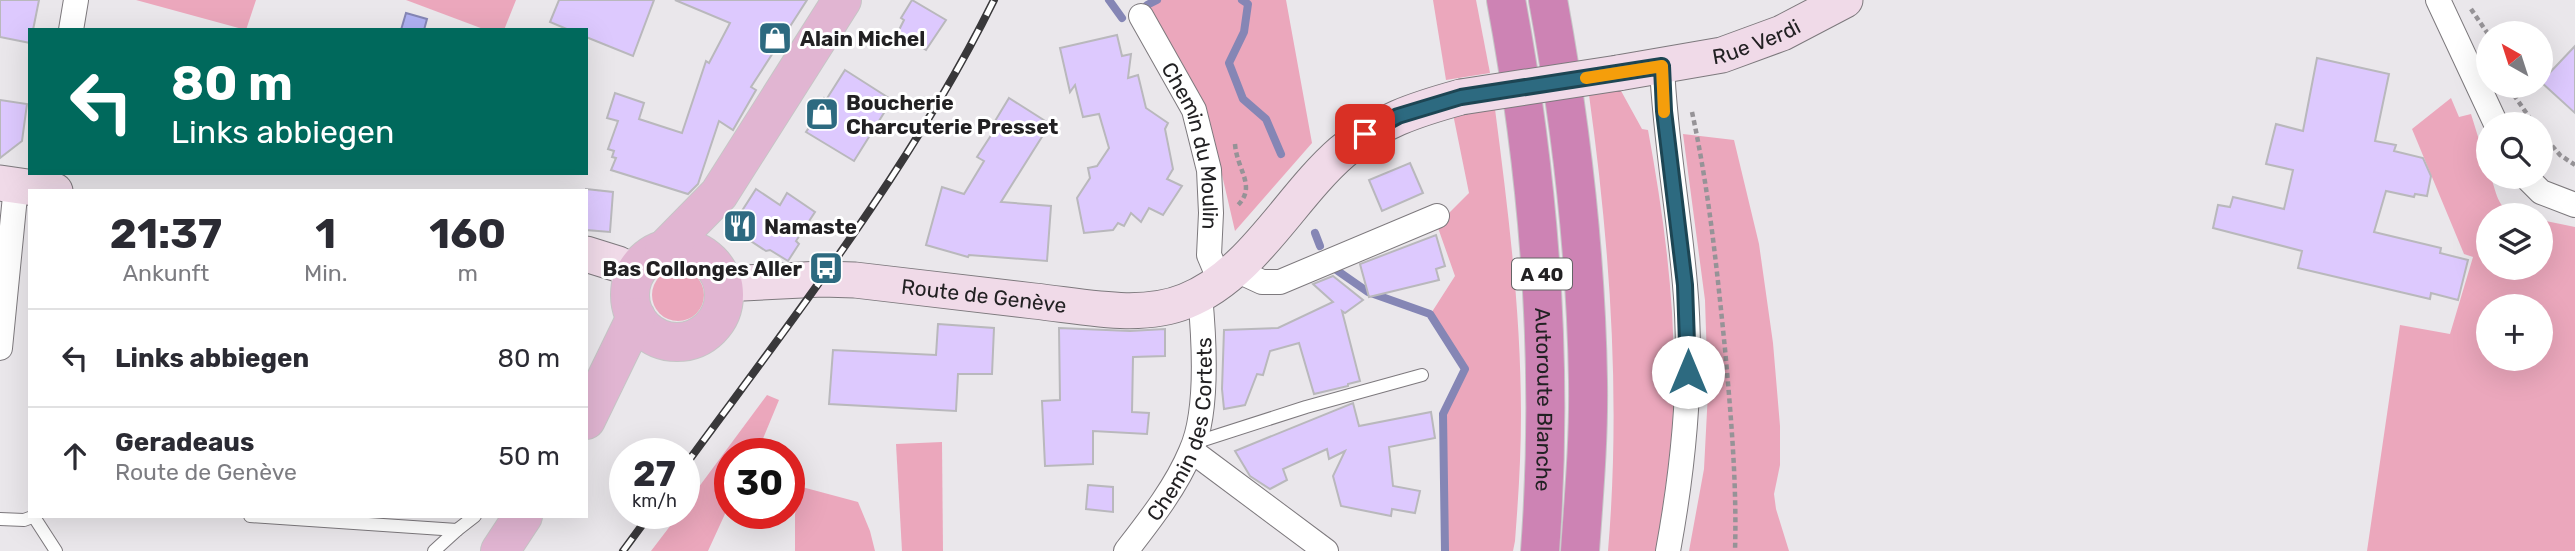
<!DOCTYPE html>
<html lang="de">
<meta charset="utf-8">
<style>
:root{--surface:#fff;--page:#f7f7f7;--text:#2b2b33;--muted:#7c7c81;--line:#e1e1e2}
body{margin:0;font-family:Rubik,sans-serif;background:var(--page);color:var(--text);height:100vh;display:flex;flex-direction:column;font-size:26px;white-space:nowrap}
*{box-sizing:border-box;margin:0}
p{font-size:23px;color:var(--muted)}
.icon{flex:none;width:38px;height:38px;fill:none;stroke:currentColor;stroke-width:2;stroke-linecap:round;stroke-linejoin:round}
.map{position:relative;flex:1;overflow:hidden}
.side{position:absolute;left:28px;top:189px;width:560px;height:329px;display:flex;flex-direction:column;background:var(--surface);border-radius:0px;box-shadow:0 7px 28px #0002}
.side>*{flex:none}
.top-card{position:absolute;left:28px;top:28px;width:560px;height:147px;border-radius:0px;box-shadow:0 7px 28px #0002;background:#00695c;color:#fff;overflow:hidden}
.needle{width:46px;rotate:321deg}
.fabs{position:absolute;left:2476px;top:21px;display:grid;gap:14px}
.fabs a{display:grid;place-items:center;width:77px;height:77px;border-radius:50%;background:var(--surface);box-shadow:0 7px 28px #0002;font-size:35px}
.speed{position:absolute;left:609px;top:438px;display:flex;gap:14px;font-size:35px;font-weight:700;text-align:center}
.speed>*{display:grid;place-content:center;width:91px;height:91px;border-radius:50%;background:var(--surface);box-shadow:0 7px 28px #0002;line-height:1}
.speed small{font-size:18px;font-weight:400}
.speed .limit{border:10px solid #d22;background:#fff;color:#111}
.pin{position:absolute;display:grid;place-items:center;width:60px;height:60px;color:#fff;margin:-30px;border-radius:14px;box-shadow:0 4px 10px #0006}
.me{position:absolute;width:77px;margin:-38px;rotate:0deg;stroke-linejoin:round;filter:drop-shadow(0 0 5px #0008)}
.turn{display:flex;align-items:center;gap:24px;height:147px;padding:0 28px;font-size:32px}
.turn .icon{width:91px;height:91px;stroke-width:2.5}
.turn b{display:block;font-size:49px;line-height:60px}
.eta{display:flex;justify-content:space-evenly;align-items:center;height:119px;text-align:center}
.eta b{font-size:42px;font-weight:700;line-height:49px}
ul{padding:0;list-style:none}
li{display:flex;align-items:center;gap:21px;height:98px;padding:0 28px;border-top:2px solid var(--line)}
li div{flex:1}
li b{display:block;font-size:26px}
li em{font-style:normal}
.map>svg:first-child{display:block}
.green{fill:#eba7bc;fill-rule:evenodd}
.water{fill:#afb1f3;stroke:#8586b5;stroke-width:2}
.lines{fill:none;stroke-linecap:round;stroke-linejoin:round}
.stream{stroke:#8586b5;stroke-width:8}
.building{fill:#ddc9fe;stroke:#b9b8bc;stroke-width:2}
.lane-casing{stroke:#7d797d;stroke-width:14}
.street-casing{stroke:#7d797d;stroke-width:26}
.secondary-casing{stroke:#7d797d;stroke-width:37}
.primary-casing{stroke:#c6c5c6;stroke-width:40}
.highway-casing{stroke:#c6c5c6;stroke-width:40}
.path{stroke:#969397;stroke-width:4.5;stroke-dasharray:5 3.5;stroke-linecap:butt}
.lane{stroke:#fff;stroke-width:12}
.street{stroke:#fff;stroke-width:24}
.secondary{stroke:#f0dae8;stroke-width:35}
.primary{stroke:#e1b5d2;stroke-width:38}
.highway{stroke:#cd83b4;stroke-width:38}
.rail-casing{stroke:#39383a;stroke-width:8}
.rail{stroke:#fff;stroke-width:5;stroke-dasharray:16;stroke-linecap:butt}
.secondary-bridge-casing{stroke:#7d797d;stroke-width:37;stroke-linecap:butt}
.secondary-bridge{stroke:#f0dae8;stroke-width:35}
.route-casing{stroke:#1d4553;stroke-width:18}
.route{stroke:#2d6a80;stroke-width:12}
.slow{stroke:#f59e0b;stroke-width:12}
.labels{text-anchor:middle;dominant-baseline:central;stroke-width:6;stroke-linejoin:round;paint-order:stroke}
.shield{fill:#fff;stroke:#646465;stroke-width:2}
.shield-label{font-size:19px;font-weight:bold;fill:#222123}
.poi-label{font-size:21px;font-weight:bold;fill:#222123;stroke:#fff;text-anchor:start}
.street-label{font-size:21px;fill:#222123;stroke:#fff}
</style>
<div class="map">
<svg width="2575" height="551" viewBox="0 0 2575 551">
<rect width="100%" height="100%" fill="#eae7eb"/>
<g class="green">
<polygon points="136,0 256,0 246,30"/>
<polygon points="406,0 516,0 504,30 486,30"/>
<polygon points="1157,0 1286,0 1312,143 1235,231 1207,110 1147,5"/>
<polygon points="1433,0 1476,0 1490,73 1446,80"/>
<path d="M1620,89L1642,129L1648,130C1666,228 1679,328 1672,429C1669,470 1662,510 1656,551H1608C1621,399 1610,246 1589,95Z"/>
<path d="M2451,98L2459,117L2471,114L2488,169V177H2491C2497,195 2498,211 2519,215H2488V268H2541V220L2575,227V551H2367L2400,325L2450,334L2473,257L2464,254L2412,129ZM2488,306H2541V359H2488Z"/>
<path d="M1495,109C1510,225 1525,344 1520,461C1519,488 1517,514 1515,541L1513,551H1445L1443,414L1465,369L1430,315L1455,276L1437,225L1469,193L1453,114Z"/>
<polygon points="1683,134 1734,140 1759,244 1773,343 1780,426 1780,465 1774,494 1776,509 1789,551 1689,551 1704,469 1708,392 1705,300"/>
<circle cx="678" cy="295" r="26"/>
<polygon points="767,395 779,400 757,453 730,453 730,503 708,551 651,551 680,513 684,513 684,507"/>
<polygon points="942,442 943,551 902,551 896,444"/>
<polygon points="802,487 858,502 870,531 875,551 795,551 795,514"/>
</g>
<polygon class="water" points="406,13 427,19 424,30 401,30"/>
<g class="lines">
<g class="stream">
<polyline points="1109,0 1122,18"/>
<polyline points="1242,0 1248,4 1244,32 1229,63 1243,99 1266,119 1281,154"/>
<polyline points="1147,5 1157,0"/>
<polyline points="1315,233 1320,246"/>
<polyline points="1335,269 1368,292 1430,314 1465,369 1443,414 1445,551"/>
</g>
</g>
<g class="building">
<polygon points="0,0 39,0 33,30 30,30 30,43 0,37"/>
<polygon points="559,0 654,0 633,56 586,37 586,30 569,30 550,22"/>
<polygon points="675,0 807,0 751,87 756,90 733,130 719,121 698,184 688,194 611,170 616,158 612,157 614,151 608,149 618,121 607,118 615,93 644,103 639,119 682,133 706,61 709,63 730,23"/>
<polygon points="912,0 946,20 926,50 898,32 904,20 901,18"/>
<polygon points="1117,35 1122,56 1131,54 1128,78 1138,75 1146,108 1168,123 1165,129 1173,169 1167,179 1182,186 1163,215 1149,208 1141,222 1131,213 1124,226 1118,223 1113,230 1084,233 1077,198 1090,178 1088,168 1097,166 1109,148 1099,114 1083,117 1075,85 1070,92 1060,48"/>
<polygon points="2575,46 2575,113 2541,82"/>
<polygon points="2317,58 2389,74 2375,141 2396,145 2394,151 2423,158 2431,176 2427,196 2415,194 2414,197 2386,191 2374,232 2441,248 2440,253 2468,260 2458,300 2431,293 2430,299 2298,268 2302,251 2213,228 2218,205 2230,207 2233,197 2284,209 2293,170 2266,164 2276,124 2303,131"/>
<polygon points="845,70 892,100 854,161 806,132 812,123 809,121 824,98 826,100"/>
<polygon points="1009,98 1050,124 1001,202 1051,206 1047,261 969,255 968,257 926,245 942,187 964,194 984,161 977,157 999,123 995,121"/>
<polygon points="0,100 27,104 22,141 0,158"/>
<polygon points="1410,163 1423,193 1382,211 1369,180"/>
<polygon points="586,189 613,192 610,232 586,230"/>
<polygon points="756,189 780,205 787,193 815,212 796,241 799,244 788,261 770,250 766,251 731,228"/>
<polygon points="1436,235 1445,266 1436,269 1439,280 1369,297 1360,264"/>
<polygon points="1333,276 1363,300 1345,313 1342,311 1360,381 1348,384 1348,386 1314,394 1299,343 1270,351 1263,375 1257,374 1245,405 1224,409 1222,389 1224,330 1278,328 1333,302 1313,284"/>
<polygon points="938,324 994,328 992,374 958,374 956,411 829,404 833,350 936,355"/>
<polygon points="1059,328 1130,331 1165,329 1165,356 1133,357 1132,412 1149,413 1147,434 1093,431 1093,464 1045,466 1042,401 1060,400"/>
<polygon points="1353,403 1359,426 1431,412 1435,438 1389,447 1393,486 1420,491 1415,513 1392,509 1391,516 1341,506 1333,476 1345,451 1329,459 1327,449 1283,469 1287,480 1270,489 1250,476 1235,451"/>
<polygon points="1088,485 1113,487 1113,512 1086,509"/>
</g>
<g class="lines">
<g class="lane-casing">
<g id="lane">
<polyline points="1194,443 1306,407 1422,375"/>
<polyline points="250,516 457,530 475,516"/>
<polyline points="34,517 56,551"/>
<polyline points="0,519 24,520 35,516"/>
<polyline points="434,551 457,530"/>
</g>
</g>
<g class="street-casing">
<g id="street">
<polyline points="2438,0 2496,124"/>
<path id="s1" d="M1141,16L1194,110L1209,170L1211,213L1209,255L1220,281"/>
<polyline points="71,30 76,0"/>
<path d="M1662,66C1665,140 1679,212 1685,285C1693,373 1684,464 1668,551"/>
<polyline points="2526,177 2541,192 2575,205"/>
<polyline points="1234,269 1262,282 1280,282 1437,216"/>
<polyline points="0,348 16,186"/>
<polyline points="1192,451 1326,551"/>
<path id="s2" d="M1126,551C1150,520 1176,487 1191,451C1209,412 1204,337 1200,295"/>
</g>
</g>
<g class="secondary-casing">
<g id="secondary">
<path id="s3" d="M1618,73L1722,55L1782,33L1845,0"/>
<polyline points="0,183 55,191"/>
<polyline points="586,254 618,264 636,273"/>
<path id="s4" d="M723,284L822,279L855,280C914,287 974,294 1034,301C1082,306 1140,320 1186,301C1252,275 1290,197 1342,152C1377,122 1417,109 1461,97"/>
</g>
</g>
<g class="primary-casing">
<g id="primary">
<circle cx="677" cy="295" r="47"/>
<polyline points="664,250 719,194 842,0"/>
<polyline points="586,420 636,317"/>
<polyline points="500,551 523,516"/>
</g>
</g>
<g class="highway-casing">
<g id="highway">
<path id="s5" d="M1506,0C1540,182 1554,366 1540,551"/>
<path d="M1548,0C1571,125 1586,254 1588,381C1589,438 1584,494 1580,551"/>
</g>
</g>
<g class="path">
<polyline points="2471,9 2488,34"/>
<polyline points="2509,88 2534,124"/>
<path d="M1692,112C1709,190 1717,270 1725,349C1731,416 1737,484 1735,551"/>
<polyline points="2541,133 2560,155 2575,165"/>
<path d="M1235,144C1237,171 1258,187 1236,207"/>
</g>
<use href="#lane" class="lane"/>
<use href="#street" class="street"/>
<use href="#secondary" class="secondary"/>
<use href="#primary" class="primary"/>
<use href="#highway" class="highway"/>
<g class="rail-casing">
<g id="rail">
<path d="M684,467C794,317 911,168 994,0"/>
<polyline points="623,551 651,513"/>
</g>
</g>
<use href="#rail" class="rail"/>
<g class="secondary-bridge-casing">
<polyline id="secondary-bridge" points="1461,97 1618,73"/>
</g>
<use href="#secondary-bridge" class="secondary-bridge"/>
</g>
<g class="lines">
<g class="route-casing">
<polyline id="route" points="1365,134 1398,116 1461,97 1662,66 1664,111 1685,285 1688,372"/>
</g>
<use href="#route" class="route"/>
<polyline class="slow" points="1586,78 1662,66 1664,112"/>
</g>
<defs>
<g id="shop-square" transform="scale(1.75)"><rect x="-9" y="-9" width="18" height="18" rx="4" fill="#2d6a80" stroke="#fff"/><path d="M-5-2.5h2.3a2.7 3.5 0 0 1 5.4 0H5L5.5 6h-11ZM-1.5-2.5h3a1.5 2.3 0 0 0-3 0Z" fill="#fff"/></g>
<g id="restaurant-square" transform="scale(1.75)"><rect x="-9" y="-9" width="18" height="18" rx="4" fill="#2d6a80" stroke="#fff"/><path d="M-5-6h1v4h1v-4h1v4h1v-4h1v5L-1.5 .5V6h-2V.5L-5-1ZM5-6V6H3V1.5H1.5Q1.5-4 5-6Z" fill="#fff"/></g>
<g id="bus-square" transform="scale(1.75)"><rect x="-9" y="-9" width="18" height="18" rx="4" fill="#2d6a80" stroke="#fff"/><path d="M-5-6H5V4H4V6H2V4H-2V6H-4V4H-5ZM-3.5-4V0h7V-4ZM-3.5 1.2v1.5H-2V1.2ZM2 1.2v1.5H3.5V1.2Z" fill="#fff"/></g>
</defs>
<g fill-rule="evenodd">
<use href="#shop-square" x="775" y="38"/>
<use href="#shop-square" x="822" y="114"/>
<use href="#restaurant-square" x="740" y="226"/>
<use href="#bus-square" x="826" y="268"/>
</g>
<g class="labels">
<rect class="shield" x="1512" y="258.5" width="60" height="31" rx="5"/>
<g class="shield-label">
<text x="1542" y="274">A 40</text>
</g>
<g class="poi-label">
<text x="800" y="38">Alain Michel</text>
<text x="846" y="102">Boucherie<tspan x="846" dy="24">Charcuterie Presset</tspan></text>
<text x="764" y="226">Namaste</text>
<text x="802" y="268" text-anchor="end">Bas Collonges Aller</text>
</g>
<g class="street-label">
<text stroke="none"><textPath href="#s3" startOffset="142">Rue Verdi</textPath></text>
<text stroke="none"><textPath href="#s1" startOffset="142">Chemin du Moulin</textPath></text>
<text stroke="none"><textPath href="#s4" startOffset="262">Route de Genève</textPath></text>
<text stroke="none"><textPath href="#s5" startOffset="402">Autoroute Blanche</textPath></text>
<text stroke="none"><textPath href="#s2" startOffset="138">Chemin des Cortets</textPath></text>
</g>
</g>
</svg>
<div class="fabs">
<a><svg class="needle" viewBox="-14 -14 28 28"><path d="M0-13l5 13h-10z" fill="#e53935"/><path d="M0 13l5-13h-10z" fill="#7c7c81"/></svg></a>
<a><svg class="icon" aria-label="search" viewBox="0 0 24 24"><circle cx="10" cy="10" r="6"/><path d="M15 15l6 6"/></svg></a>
<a><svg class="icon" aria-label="layers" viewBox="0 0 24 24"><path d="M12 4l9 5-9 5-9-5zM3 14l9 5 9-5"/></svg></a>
<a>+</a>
</div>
<div class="speed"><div>27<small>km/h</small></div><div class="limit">30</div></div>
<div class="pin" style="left:1365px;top:134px;background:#d93025"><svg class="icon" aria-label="arrive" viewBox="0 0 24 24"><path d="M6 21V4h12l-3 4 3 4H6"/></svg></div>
<svg class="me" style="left:1688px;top:372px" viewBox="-20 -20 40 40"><circle r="19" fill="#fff"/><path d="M0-13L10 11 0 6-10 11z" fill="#2d6a80"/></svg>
<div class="top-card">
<div class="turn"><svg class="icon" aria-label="left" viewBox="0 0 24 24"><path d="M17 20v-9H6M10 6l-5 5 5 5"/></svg><div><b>80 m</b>Links abbiegen</div></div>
</div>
<section class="side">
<div class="eta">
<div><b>21:37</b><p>Ankunft</p></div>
<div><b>1</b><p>Min.</p></div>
<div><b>160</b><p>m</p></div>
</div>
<ul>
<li><svg class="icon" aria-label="left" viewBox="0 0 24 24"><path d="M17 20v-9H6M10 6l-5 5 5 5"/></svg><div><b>Links abbiegen</b></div><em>80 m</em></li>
<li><svg class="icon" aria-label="ahead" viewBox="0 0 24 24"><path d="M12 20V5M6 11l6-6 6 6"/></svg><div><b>Geradeaus</b><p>Route de Genève</p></div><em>50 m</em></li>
</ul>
</section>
</div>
